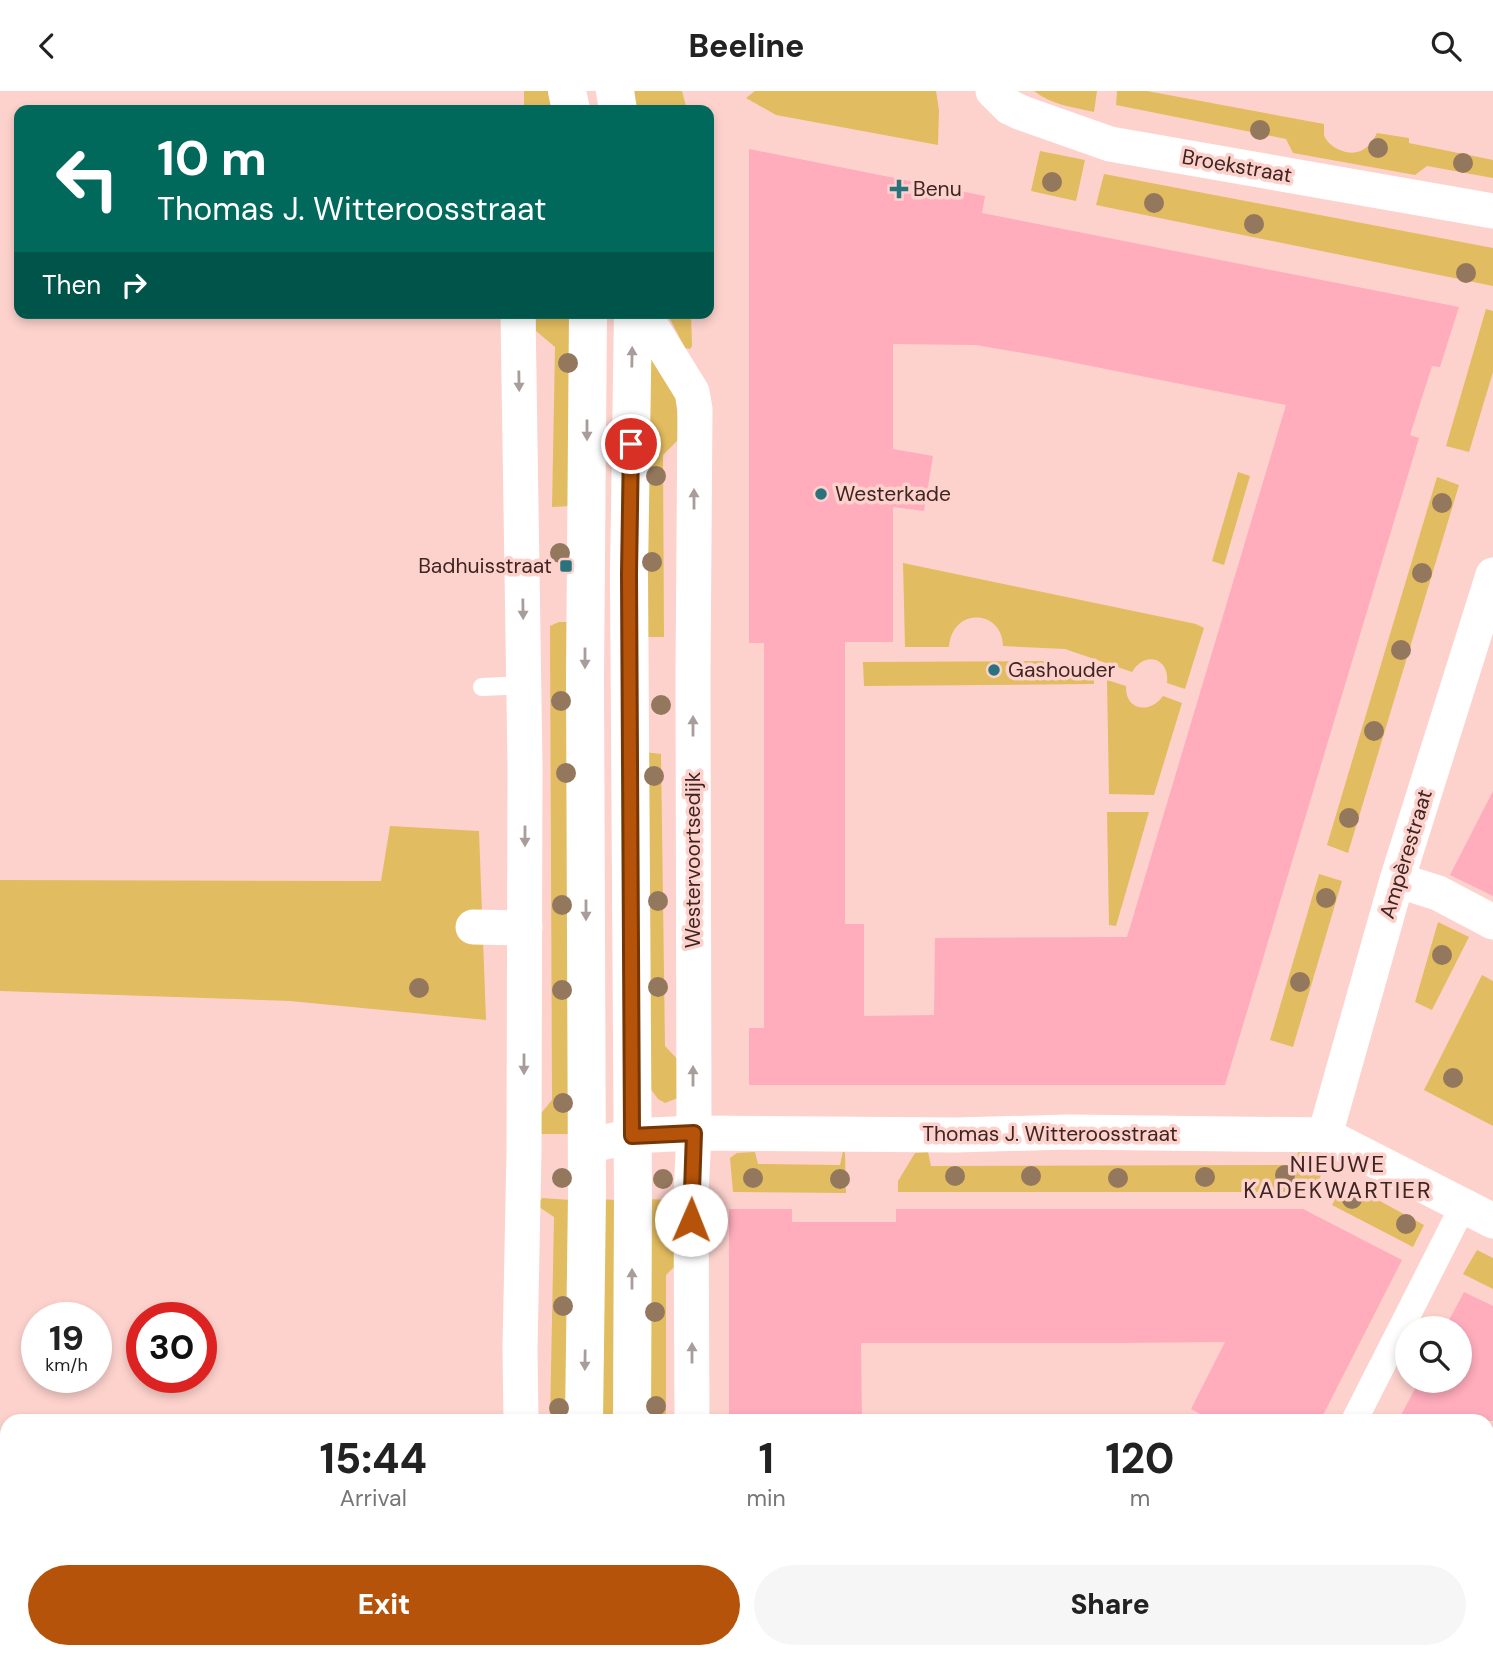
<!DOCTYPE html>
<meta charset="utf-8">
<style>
:root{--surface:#fff;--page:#f6f6f6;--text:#222;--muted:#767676;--accent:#b45309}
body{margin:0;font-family:"DM Sans",sans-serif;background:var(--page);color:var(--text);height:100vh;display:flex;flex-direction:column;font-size:26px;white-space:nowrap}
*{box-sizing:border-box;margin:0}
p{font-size:23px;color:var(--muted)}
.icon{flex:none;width:38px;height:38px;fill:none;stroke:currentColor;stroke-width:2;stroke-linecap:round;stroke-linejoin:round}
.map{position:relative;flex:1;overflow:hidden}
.side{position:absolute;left:0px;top:1323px;width:1494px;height:245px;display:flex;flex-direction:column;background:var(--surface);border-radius:21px 21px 0 0;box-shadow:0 4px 10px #0003}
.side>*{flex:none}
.guide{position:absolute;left:14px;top:14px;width:700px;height:214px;border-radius:14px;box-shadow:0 4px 10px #0003;background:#00695c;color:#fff;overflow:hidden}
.buttons{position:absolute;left:1395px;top:1225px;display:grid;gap:14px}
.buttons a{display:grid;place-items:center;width:77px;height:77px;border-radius:50%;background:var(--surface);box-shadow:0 4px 10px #0003;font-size:35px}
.speed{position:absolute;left:21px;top:1211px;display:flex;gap:14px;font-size:35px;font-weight:700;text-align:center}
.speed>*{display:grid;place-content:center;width:91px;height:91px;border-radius:50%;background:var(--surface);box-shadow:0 4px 10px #0003;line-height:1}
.speed small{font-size:18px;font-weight:400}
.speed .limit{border:10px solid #d22;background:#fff;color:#111}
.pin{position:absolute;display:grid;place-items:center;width:60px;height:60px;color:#fff;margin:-30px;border:4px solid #fff;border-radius:50%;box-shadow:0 2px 7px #0007}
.me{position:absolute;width:77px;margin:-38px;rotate:1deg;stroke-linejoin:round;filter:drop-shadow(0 0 5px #0008)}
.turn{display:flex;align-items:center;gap:24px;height:147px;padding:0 28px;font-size:32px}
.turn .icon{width:91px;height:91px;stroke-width:2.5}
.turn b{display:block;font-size:49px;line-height:60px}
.then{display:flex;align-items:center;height:66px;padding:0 28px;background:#0003;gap:14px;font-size:26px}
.eta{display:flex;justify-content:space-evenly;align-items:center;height:119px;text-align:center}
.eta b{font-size:42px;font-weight:800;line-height:49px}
.button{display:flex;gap:14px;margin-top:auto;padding:14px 28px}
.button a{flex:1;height:80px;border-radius:42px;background:var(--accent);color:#fff;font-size:28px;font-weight:800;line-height:80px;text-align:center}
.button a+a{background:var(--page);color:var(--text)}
header{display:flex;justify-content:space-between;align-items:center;height:91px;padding:0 28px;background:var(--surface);font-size:32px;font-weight:800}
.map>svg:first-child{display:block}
.green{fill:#e2bc60}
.building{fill:#ffacbc;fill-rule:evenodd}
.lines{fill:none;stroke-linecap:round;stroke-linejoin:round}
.service{stroke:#fff;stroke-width:18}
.pedestrian{stroke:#fff;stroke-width:26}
.minor{stroke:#fff;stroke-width:35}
.secondary{stroke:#fff;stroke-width:38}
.tree{fill:#94785d}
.oneway{fill:#a99d9c}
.route-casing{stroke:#753606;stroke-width:18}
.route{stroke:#b45309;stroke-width:12}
.poi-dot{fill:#2a727c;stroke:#fdd2cd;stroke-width:2.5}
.labels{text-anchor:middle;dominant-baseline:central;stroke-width:7;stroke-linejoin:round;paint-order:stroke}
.street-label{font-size:21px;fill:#3f2522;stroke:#fdd2cd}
.poi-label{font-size:21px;fill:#3f2522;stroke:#fdd2cd;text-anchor:start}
.neighbourhood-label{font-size:23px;letter-spacing:2px;fill:#3f2522;stroke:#fdd2cd}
</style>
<header><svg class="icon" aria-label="back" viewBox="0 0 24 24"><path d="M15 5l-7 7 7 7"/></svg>Beeline<svg class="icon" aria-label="search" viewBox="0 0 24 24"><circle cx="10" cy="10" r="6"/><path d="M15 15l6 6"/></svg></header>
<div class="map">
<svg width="1493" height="1568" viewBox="0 0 1493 1568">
<rect width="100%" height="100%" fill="#fdd2cd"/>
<g class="green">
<polygon points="524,0 556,0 560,19 524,19"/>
<polygon points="631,0 682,0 687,19 634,19"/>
<polygon points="755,0 936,0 939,19 938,54 776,24 746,7"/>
<path d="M1034,0H1097L1094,21C1072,16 1052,14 1034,0Z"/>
<path d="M1117,0H1147L1324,33C1324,34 1324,43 1324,44C1328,56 1346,64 1357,61C1367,59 1373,50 1377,42L1409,47V52L1493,69V87L1427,75L1415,84L1293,62L1286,48L1116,14Z"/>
<polygon points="1040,60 1085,69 1076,110 1031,100"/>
<polygon points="1104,83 1493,157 1493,195 1096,114"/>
<polygon points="1486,218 1493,220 1493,281 1469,361 1446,355"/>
<polygon points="536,222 572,222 571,415 552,416 555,256 536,240"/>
<polygon points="667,222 691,222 692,255 690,258 685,257"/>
<polygon points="644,258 652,261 676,307 679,348 663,364 664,546 643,546"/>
<polygon points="1238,381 1250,385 1224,474 1212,470"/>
<polygon points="1437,386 1459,394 1348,762 1327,754"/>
<path d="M903,472L1196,533L1204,537L1185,598L1167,592C1170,567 1145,559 1132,581L1065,558L1003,555C1002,518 952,516 949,556H905Z"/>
<polygon points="559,531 566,531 572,535 573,1043 538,1043 538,1026 552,1009 550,535"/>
<polygon points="1042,570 1094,583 1094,593 864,595 863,571"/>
<path d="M1107,589L1126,595C1125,619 1149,624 1163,605L1182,612L1154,704L1109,703Z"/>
<polygon points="645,661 661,663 665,955 680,971 678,1007 665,1012 658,1008 650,997"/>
<polygon points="1107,721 1149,721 1116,835 1109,834"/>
<polygon points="390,735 479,740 486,929 290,910 0,900 0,789 381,790"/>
<polygon points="1319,783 1342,790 1293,956 1270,949"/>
<polygon points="1438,831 1469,846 1432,919 1415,911"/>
<polygon points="1482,884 1493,890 1493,1035 1424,999"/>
<polygon points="843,1060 845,1062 846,1102 733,1101 730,1067 737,1062 755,1061 758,1073 840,1074"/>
<polygon points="1298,1060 1313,1062 1329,1069 1311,1104 1305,1101 898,1101 898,1090 915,1062 928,1061 931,1075 1296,1074"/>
<polygon points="1345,1091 1424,1134 1413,1156 1332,1114"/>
<polygon points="542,1107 571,1109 572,1330 550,1330 554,1126 539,1116 540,1110"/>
<polygon points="597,1108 616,1109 616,1330 598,1330"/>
<polygon points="642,1108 679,1109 681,1169 666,1184 666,1330 642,1330"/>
<polygon points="1477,1159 1493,1167 1493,1198 1463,1183"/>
</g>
<g class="building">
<path d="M749,58L985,105L982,122L1459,216L1440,276L1432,275L1410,344L1419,347L1225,994H749V937H764V552H749ZM893,253L976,254L1046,266L1286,314L1127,846L935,847L934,924L864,925V833H845V551H893V416L924,420L933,365L893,358Z"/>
<polygon points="1493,700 1493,805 1450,784"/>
<polygon points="729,1118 792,1118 792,1131 896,1131 896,1118 1303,1118 1402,1169 1320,1330 1213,1330 1191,1318 1225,1251 1115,1252 861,1252 862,1330 729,1330"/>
<polygon points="1464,1201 1493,1215 1493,1330 1398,1330 1419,1290 1460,1290 1460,1237 1445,1237"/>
</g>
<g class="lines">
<polyline class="service" points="482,596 524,594"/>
<g class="pedestrian">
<polyline points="1354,1330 1463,1115"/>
<polyline points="1236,1561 1249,1568"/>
</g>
<g class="minor">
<polyline points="993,0 1009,16 1022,22 1110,53 1493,120"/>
<polyline points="518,222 525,674 524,1061 520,1258 521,1330"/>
<polyline points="643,222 692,301 695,318 693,582 694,1042 691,1104 692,1330"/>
<polyline points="1397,789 1438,802 1493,831"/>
<polyline points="473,836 525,837"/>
<polyline points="1325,1044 1397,789 1493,484"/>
<polyline points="587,1055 632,1045 694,1042 956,1044 1068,1041 1325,1044 1493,1130"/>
<polyline points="692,1568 692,1561"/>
</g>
<g class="secondary">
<polyline points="567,0 571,19"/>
<polyline points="615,0 618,19"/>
<polyline points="584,1330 587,1103 585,587 588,222"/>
<polyline points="632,1330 633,1104 629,483 633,222"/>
<polyline points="580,1568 580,1561"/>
<polyline points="631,1568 631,1561"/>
</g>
</g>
<g class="tree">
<circle cx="1260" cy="39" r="10"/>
<circle cx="1378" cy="57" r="10"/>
<circle cx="1463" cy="72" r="10"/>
<circle cx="1052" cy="91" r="10"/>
<circle cx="1154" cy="112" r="10"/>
<circle cx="1254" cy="133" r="10"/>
<circle cx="1466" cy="182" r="10"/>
<circle cx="568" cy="272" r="10"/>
<circle cx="656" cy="385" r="10"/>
<circle cx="1442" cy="412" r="10"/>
<circle cx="560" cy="462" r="10"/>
<circle cx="652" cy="471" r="10"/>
<circle cx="1422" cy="482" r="10"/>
<circle cx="1401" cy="559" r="10"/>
<circle cx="561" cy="610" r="10"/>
<circle cx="661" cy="614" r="10"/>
<circle cx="1374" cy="640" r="10"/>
<circle cx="566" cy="682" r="10"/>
<circle cx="654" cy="685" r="10"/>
<circle cx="1349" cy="727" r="10"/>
<circle cx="1326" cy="807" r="10"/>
<circle cx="658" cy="810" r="10"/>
<circle cx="562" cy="814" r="10"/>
<circle cx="1442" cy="864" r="10"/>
<circle cx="1300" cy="891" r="10"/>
<circle cx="658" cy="896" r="10"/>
<circle cx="419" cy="897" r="10"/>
<circle cx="562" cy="899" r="10"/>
<circle cx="1453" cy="987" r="10"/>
<circle cx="563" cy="1012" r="10"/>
<circle cx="1285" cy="1084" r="10"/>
<circle cx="955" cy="1085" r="10"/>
<circle cx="1031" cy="1085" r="10"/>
<circle cx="1205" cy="1086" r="10"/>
<circle cx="562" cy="1087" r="10"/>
<circle cx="753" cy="1087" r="10"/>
<circle cx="1118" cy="1087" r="10"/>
<circle cx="663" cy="1088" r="10"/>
<circle cx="840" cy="1088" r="10"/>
<circle cx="1352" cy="1108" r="10"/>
<circle cx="1406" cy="1133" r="10"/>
<circle cx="563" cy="1215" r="10"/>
<circle cx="655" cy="1221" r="10"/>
<circle cx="656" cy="1315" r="10"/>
<circle cx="559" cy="1317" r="10"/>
</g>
<defs><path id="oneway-solid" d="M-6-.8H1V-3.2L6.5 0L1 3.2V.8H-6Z" transform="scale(1.75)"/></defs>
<g class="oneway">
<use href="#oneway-solid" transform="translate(632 266) rotate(-89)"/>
<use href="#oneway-solid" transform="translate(519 290) rotate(89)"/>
<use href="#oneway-solid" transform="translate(587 339) rotate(90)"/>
<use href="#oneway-solid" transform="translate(694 408) rotate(-90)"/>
<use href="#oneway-solid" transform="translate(523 518) rotate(89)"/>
<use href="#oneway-solid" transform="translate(585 567) rotate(90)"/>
<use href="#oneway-solid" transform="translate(693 635) rotate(-90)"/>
<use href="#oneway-solid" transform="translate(525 745) rotate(90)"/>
<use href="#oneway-solid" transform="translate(586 819) rotate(90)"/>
<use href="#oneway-solid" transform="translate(524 973) rotate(90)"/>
<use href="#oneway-solid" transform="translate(693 985) rotate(-90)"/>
<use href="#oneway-solid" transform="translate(632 1188) rotate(-90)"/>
<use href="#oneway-solid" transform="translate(692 1262) rotate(-90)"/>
<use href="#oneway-solid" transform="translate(585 1269) rotate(91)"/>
</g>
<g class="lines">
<g class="route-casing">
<polyline id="route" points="631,353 629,483 632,1045 694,1042 691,1129"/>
</g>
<use href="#route" class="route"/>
</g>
<g class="poi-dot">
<path d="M895.5 87.5h7v7h7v7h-7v7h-7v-7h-7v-7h7z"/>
<circle cx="821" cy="403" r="7"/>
<rect x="559" y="468" width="14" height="14" rx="3.5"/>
<circle cx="994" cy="579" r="7"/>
</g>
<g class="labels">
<g class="street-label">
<text transform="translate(1237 75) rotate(10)">Broekstraat</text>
<text transform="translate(1406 763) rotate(-73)">Ampèrestraat</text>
<text transform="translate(693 769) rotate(-90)">Westervoortsedijk</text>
<text x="1050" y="1043">Thomas J. Witteroosstraat</text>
</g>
<g class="poi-label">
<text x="913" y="98">Benu</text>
<text x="835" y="403">Westerkade</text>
<text x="552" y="475" text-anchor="end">Badhuisstraat</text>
<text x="1008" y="579">Gashouder</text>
</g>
<g class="neighbourhood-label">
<text x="1338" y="1073">NIEUWE<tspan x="1338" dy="26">KADEKWARTIER</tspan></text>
</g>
</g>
</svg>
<div class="buttons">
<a><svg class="icon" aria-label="search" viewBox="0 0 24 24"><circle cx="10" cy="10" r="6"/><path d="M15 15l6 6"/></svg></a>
</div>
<div class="speed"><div>19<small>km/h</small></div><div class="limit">30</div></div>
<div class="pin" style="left:631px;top:353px;background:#d93025"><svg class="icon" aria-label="arrive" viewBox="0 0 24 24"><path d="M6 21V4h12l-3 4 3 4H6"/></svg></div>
<svg class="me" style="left:691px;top:1129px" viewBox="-20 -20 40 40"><circle r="19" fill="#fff"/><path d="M0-13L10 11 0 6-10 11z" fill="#b45309"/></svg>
<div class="guide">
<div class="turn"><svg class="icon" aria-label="left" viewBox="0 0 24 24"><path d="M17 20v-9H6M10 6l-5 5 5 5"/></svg><div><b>10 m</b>Thomas J. Witteroosstraat</div></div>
<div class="then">Then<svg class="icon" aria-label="right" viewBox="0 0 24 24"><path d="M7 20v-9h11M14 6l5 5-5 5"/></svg></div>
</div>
<section class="side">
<div class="eta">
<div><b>15:44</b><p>Arrival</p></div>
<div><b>1</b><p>min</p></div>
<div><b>120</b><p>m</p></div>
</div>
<div class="button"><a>Exit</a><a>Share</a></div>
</section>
</div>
